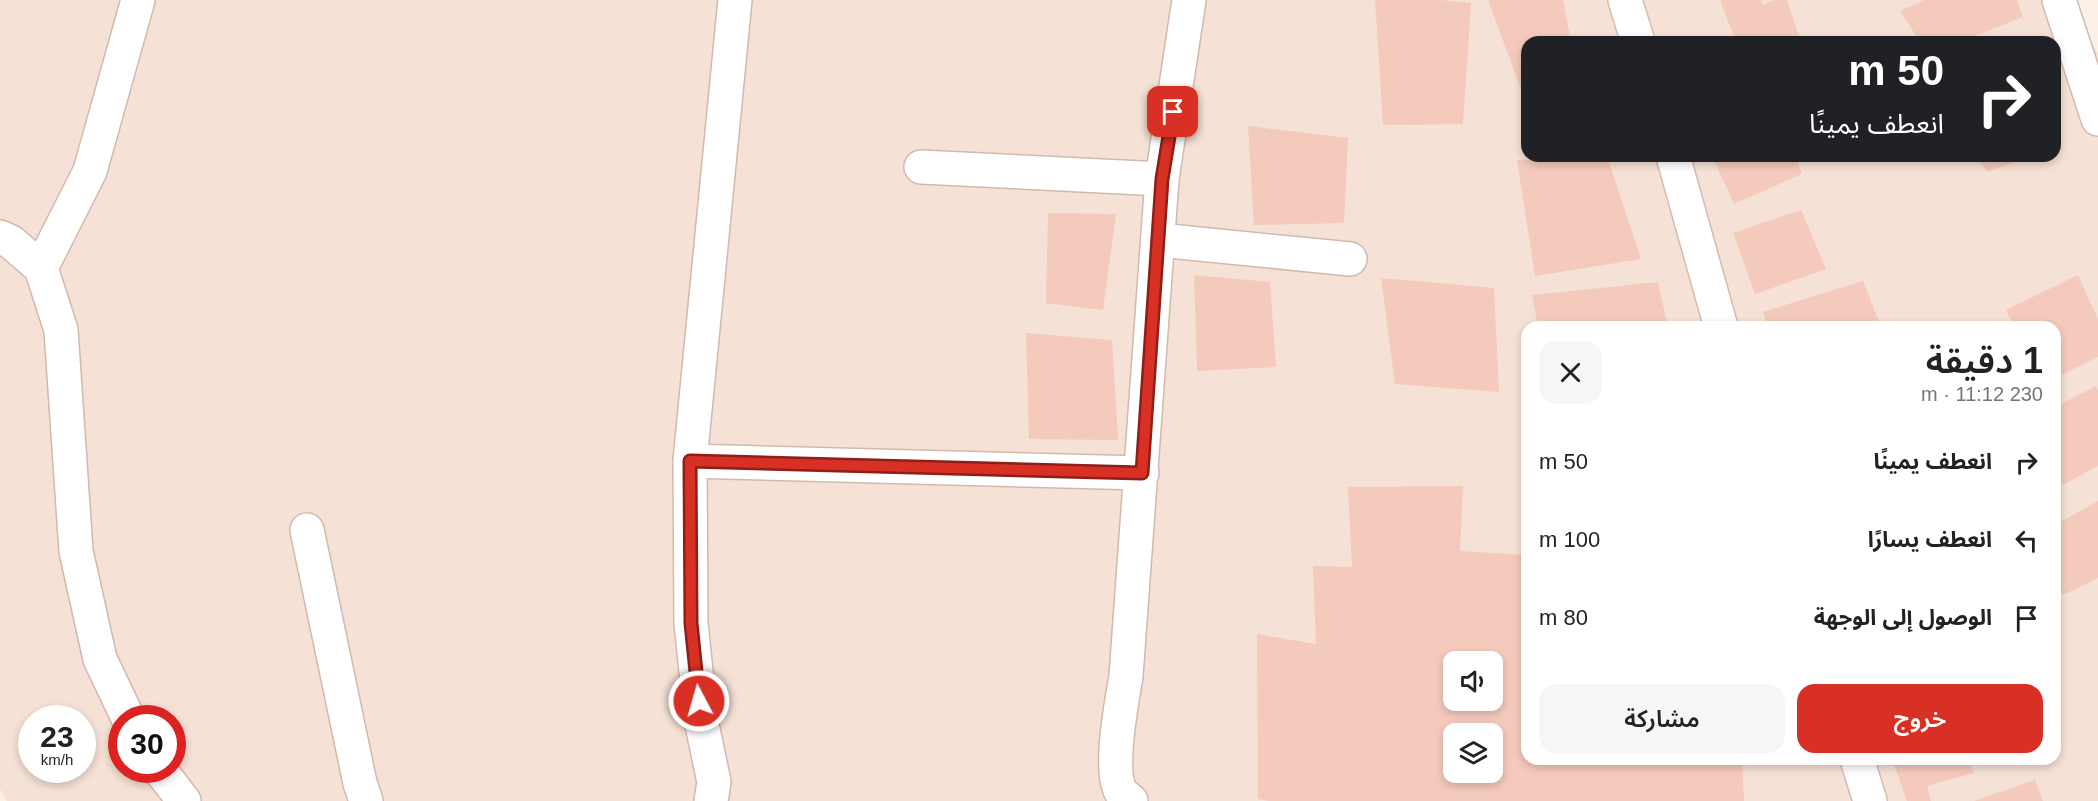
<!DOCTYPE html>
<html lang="ar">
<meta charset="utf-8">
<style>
:root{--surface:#fff;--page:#f6f6f6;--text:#222;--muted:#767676;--accent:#d93025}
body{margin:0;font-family:Helvetica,"Noto Sans Arabic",sans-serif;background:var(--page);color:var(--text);direction:rtl;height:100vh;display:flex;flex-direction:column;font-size:22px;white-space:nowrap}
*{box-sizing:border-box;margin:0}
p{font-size:20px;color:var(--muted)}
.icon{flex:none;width:33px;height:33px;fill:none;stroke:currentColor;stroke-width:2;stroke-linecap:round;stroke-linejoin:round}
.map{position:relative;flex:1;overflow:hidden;direction:ltr}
.drawer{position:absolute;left:1521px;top:321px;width:540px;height:444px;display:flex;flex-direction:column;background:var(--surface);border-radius:18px;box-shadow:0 3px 9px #0003;direction:rtl}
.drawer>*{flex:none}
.banner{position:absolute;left:1521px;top:36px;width:540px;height:126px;border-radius:18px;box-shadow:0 3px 9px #0003;direction:rtl;background:#202124;color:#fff;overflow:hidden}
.tools{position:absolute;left:1443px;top:651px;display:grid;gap:12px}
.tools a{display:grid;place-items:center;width:60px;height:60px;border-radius:12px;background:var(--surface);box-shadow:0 3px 9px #0003;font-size:30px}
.speed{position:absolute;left:18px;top:705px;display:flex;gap:12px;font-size:30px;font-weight:700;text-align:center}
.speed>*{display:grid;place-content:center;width:78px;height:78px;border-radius:50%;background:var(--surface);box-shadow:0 3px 9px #0003;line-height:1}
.speed small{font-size:15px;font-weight:400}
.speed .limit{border:9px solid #d22;background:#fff;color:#111}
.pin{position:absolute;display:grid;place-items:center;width:51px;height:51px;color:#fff;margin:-26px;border-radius:12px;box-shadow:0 3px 9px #0006}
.me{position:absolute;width:66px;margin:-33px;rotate:354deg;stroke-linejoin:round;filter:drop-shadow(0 0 4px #0008)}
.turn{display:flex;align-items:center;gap:21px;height:126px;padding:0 18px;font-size:27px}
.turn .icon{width:78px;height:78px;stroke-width:2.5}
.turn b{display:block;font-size:42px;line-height:51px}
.round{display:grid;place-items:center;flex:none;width:63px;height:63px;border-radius:18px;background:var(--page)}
.summary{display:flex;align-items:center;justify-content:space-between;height:102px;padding:0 18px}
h1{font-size:36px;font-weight:600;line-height:45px}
.action{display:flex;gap:12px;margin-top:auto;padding:12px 18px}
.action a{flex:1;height:69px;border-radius:18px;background:var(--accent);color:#fff;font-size:24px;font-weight:600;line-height:69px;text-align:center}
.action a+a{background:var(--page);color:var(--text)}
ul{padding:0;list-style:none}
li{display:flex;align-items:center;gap:18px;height:78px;padding:0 18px}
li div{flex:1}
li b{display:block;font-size:22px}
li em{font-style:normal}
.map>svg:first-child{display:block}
.residential{fill:#f5e1d5;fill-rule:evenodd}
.building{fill:#f4cabd;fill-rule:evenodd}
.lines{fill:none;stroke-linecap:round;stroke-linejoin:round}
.street-casing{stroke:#d2b9ae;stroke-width:36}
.secondary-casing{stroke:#d8b9ae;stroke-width:36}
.street{stroke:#fff;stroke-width:33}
.secondary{stroke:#fff;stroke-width:33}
.route-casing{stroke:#8d1f18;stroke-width:15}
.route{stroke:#d93025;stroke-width:10}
</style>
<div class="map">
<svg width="2098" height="801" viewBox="0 0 2098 801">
<rect width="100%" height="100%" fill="#fdf1e7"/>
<path class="residential" d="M0,0H2066L2098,53V801H7L0,789ZM1527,42H2055V156H1527ZM1527,327H2055V759H1527ZM1454,662H1492V700H1454ZM32,718H82V770H32ZM122,718H172V770H122ZM1454,734H1492V772H1454Z"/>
<g class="building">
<polygon points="1375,0 1441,0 1471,3 1463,124 1383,125"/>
<polygon points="1488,0 1563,0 1571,42 1527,42 1527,106"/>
<polygon points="1720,0 1761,0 1763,5 1774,0 1787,0 1801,42 1736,42"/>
<polygon points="1924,0 2017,0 2023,17 1959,42 1920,42 1900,11"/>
<polygon points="1248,126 1348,138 1344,223 1254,225"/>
<polygon points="1607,156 1641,259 1535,276 1517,160"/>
<polygon points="1712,156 1795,156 1802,174 1734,204"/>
<polygon points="1976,156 2032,156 1987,172"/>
<polygon points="1801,210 1826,269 1755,294 1733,233"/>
<polygon points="1048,213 1116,214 1103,310 1046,303"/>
<polygon points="1194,275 1270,282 1276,367 1197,371"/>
<polygon points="2078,275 2098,319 2098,357 2055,378 2055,327 2015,327 2006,310"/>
<polygon points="1381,278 1494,288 1499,392 1395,384"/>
<polygon points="1863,281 1881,327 1768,327 1763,312"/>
<polygon points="1658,282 1668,327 1538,327 1532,295"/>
<polygon points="1026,333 1112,340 1118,440 1029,439"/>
<polygon points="2096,386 2098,391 2098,466 2055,489 2055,407"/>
<path d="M1463,486L1460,551L1527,555V759H1742L1744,801H1269L1258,799L1257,634L1316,644L1313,566L1352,567L1348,487ZM1454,662H1492V700H1454ZM1454,734H1492V772H1454Z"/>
<polygon points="2098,501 2098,578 2063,595 2055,586 2055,525"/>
<polygon points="1892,759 1968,759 1974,773 1927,786 1931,801 1907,801"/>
<polygon points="2035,780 2043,801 1974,801"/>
</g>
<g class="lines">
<g class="street-casing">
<g id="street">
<polyline points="2059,0 2098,119"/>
<polyline points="921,167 1162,179"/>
<polyline points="0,237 11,242 41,268 61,330 76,551 100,659 128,718"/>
<polyline points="1159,240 1350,259"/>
<polyline points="41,268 90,171 138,0"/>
<polyline points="690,461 1142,473"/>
<polyline points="307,530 360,783 366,801"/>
<polyline points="160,770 184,801"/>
<polyline points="711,801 714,782 701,720 691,623 690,461 735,0"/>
<path d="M1131,801C1128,798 1123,795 1121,792C1108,769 1122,702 1126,676L1162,179L1189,0"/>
</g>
</g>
<g class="secondary-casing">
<g id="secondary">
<polyline points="1625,0 1638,42"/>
<polyline points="1673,156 1721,327"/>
<polyline points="1857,759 1870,801"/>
</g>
</g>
<use href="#street" class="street"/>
<use href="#secondary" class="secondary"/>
</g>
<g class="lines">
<g class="route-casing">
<polyline id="route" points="699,701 691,623 690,461 1142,473 1162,179 1173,112"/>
</g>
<use href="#route" class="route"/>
</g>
</svg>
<div class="tools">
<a><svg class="icon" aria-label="sound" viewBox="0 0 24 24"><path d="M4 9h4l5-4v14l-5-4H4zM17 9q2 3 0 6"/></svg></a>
<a><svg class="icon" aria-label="layers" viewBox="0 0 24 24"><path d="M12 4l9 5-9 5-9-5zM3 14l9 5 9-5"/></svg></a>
</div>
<div class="speed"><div>23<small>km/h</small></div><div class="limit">30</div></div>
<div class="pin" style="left:1173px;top:112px;background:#d93025"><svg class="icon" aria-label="arrive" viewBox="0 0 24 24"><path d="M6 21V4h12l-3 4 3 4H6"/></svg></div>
<svg class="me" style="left:699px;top:701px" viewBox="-20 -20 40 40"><circle r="17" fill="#d93025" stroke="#fff" stroke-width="3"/><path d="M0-11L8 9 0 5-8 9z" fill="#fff"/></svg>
<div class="banner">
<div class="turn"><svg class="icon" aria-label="right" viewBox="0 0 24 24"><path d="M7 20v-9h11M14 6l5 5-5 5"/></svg><div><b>50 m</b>انعطف يمينًا</div></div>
</div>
<section class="drawer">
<div class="summary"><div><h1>1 دقيقة</h1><p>230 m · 11:12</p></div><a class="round"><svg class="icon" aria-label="close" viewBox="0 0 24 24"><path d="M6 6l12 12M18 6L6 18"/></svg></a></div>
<ul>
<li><svg class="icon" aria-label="right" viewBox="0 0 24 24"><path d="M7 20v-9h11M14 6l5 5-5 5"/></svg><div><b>انعطف يمينًا</b></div><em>50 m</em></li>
<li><svg class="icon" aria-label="left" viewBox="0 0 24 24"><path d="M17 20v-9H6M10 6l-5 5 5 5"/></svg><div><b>انعطف يسارًا</b></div><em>100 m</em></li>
<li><svg class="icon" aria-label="arrive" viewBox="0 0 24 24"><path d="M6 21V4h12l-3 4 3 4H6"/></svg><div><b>الوصول إلى الوجهة</b></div><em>80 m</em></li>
</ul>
<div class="action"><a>خروج</a><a>مشاركة</a></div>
</section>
</div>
